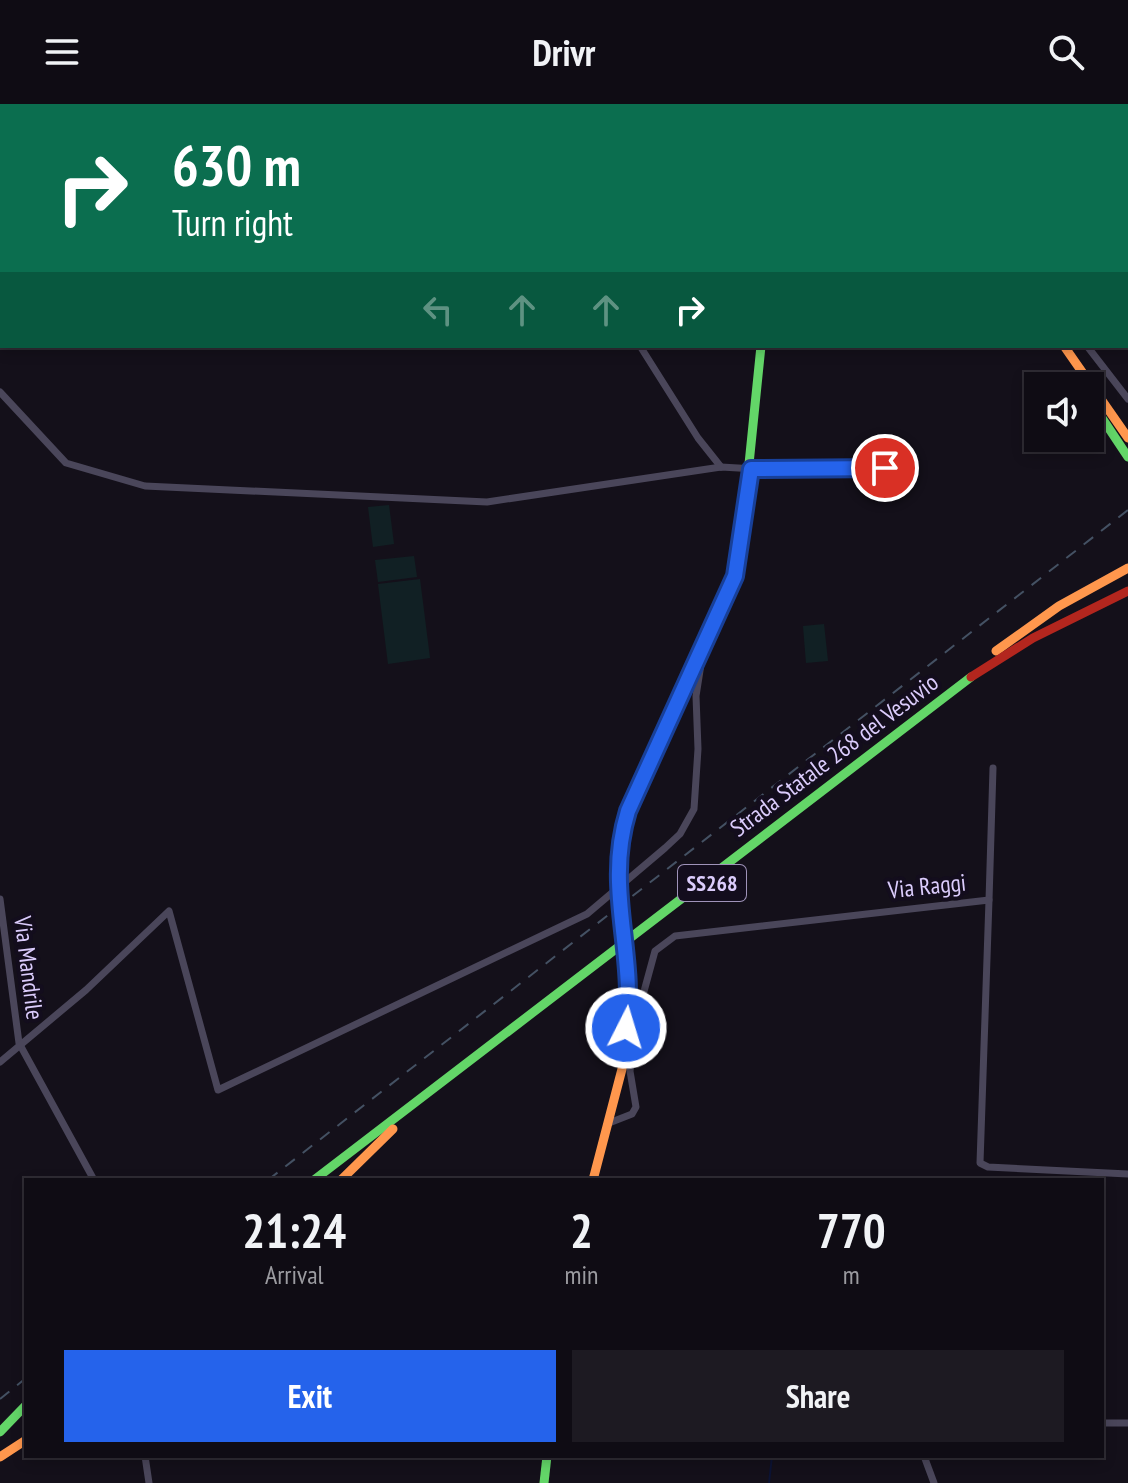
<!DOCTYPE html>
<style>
:root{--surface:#0f0c14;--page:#1d1a22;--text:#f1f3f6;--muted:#9b9ba0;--line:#2f2c34;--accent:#2563eb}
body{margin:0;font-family:"PT Sans Narrow",sans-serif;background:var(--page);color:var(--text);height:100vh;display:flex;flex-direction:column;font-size:30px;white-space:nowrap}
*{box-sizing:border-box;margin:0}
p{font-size:26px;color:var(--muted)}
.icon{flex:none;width:44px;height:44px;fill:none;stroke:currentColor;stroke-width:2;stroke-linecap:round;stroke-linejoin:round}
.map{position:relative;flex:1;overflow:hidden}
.drawer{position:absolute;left:24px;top:1074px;width:1080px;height:280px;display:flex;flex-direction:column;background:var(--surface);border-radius:0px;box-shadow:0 4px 12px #0003,0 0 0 2px var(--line)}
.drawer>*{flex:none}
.top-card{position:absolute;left:0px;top:0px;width:1128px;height:244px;box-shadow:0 4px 12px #0003,0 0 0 2px var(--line);background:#0b6e4f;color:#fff;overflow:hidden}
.buttons{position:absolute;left:1024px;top:268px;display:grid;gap:16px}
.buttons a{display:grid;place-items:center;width:80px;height:80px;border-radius:0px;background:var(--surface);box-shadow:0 4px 12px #0003,0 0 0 2px var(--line);font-size:40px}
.pin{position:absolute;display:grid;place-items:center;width:68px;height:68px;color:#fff;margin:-34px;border:4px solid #fff;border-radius:50%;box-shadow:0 2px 8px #0007}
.me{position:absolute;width:88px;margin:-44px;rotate:5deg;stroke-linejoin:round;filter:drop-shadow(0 0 6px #0008)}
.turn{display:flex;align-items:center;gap:28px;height:168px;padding:0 40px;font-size:36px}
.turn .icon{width:104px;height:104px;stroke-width:2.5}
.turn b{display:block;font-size:56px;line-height:68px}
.lanes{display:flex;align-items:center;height:76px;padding:0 40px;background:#0003;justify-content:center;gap:40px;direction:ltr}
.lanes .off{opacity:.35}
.eta{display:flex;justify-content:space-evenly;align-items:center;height:136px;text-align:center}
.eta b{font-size:48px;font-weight:600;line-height:56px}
.cta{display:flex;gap:16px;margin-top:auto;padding:16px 40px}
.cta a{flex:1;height:92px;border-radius:0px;background:var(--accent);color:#fff;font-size:32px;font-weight:600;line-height:92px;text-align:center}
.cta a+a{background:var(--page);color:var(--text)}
header{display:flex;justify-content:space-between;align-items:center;height:104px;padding:0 40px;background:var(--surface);font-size:36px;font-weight:600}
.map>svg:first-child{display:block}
.green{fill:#112024}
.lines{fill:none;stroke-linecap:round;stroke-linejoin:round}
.stream{stroke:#0c1334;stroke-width:2}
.street{stroke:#4a465a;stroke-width:7}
.fast{stroke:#63d668;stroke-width:9}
.slow{stroke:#ff974d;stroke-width:9}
.jam{stroke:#b3261e;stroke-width:9}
.rail{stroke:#445163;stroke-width:2;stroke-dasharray:12 10;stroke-linecap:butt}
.slow-bridge{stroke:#ff974d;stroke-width:9}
.route-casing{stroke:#184099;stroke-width:20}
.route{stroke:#2563eb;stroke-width:14}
.labels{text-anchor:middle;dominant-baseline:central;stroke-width:8;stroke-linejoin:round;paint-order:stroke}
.shield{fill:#130d1d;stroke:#9f93b9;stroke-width:2}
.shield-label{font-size:22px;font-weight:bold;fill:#dbccfc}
.street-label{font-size:24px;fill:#dbccfc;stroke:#130d1d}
</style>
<header><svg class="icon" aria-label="menu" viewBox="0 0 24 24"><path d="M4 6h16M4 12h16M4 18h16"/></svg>Drivr<svg class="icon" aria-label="search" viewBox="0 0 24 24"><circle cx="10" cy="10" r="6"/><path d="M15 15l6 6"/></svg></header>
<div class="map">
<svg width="1128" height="1379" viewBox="0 0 1128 1379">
<rect width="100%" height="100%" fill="#14101a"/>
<g class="green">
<polygon points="389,401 394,440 373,443 368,403"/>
<polygon points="414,452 417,473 378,478 375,456"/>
<polygon points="420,475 430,554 388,560 378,480"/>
<polygon points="824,520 828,557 806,559 803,522"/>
</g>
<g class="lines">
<polyline class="stream" points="769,1379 772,1352"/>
<g class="street">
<polyline points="443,0 444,2"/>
<polyline points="941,0 942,2"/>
<polyline points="640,242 698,334 721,363"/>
<polyline points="1087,242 1128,295"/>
<polyline points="0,288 66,359 145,382 487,398 721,363 789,367 885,364"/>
<polyline points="0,795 19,939 94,1076"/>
<polyline points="989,796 993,664"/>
<polyline points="0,958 86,886 169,807 218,986 587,810 665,744 680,730 694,705 698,645 696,592 702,554"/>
<polyline points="609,1019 632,1010 636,1003 630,967 637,913 655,847 675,832 989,796 980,1059 988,1063 1128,1070"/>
<polyline points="1102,1319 1128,1319"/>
<polyline points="145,1352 149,1379"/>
<polyline points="924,1352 934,1379"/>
</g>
<g class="fast">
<polyline points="901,0 903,2"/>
<polyline points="915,0 916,2"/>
<polyline points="925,0 926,2"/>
<polyline points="771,2 772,0"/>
<polyline points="1090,296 1128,353"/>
<polyline points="749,360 761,242"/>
<polyline points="314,1076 971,573"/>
<polyline points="0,1328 26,1301"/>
<polyline points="544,1379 547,1352"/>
</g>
<g class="slow">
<polyline points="1064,242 1128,334"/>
<polyline points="996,547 1059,502 1128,464"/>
<polyline points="341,1076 393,1025"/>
<polyline points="593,1076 622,965 626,924"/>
<polyline points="0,1353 26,1336"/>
</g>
<g class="jam">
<polyline points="971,573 1033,534 1128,487"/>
<polyline points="643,674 717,516 739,458 749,360"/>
</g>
<g class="rail">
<polyline points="268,1076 1128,406"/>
<polyline points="0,1295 26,1274"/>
</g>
<path class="slow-bridge" d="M626,924C630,862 608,799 618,738C622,715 634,694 643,674"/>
</g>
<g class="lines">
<g class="route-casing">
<path id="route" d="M626,924C636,846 604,785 628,707L735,472L751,365L885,364"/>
</g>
<use href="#route" class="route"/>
</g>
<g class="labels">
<rect class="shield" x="678" y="761" width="68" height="36" rx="6"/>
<g class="shield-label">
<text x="712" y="779">SS268</text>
</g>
<g class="street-label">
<text transform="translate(834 651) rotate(-37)">Strada Statale 268 del Vesuvio</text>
<text transform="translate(927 782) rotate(-6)">Via Raggi</text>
<text transform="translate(29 864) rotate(83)">Via Mandrile</text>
</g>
</g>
</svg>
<div class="buttons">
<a><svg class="icon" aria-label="sound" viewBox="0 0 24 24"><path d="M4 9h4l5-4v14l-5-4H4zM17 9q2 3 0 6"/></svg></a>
</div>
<div class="pin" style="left:885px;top:364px;background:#d93025"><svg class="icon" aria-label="arrive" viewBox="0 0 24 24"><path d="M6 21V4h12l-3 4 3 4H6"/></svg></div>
<svg class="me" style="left:626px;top:924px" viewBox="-20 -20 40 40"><circle r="17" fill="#2563eb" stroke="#fff" stroke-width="3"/><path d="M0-11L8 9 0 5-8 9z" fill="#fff"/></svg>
<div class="top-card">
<div class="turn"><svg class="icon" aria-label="right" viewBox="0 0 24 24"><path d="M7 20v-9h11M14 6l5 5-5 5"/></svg><div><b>630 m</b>Turn right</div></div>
<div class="lanes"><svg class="icon off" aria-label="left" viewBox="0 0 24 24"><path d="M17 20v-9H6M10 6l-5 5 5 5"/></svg><svg class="icon off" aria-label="ahead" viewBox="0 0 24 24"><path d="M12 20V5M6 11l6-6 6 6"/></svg><svg class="icon off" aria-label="ahead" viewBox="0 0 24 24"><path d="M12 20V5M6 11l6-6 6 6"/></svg><svg class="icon" aria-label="right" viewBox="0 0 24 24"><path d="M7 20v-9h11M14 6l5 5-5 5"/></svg></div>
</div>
<section class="drawer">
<div class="eta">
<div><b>21:24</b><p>Arrival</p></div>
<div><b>2</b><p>min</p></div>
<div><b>770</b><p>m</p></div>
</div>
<div class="cta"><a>Exit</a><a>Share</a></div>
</section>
</div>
